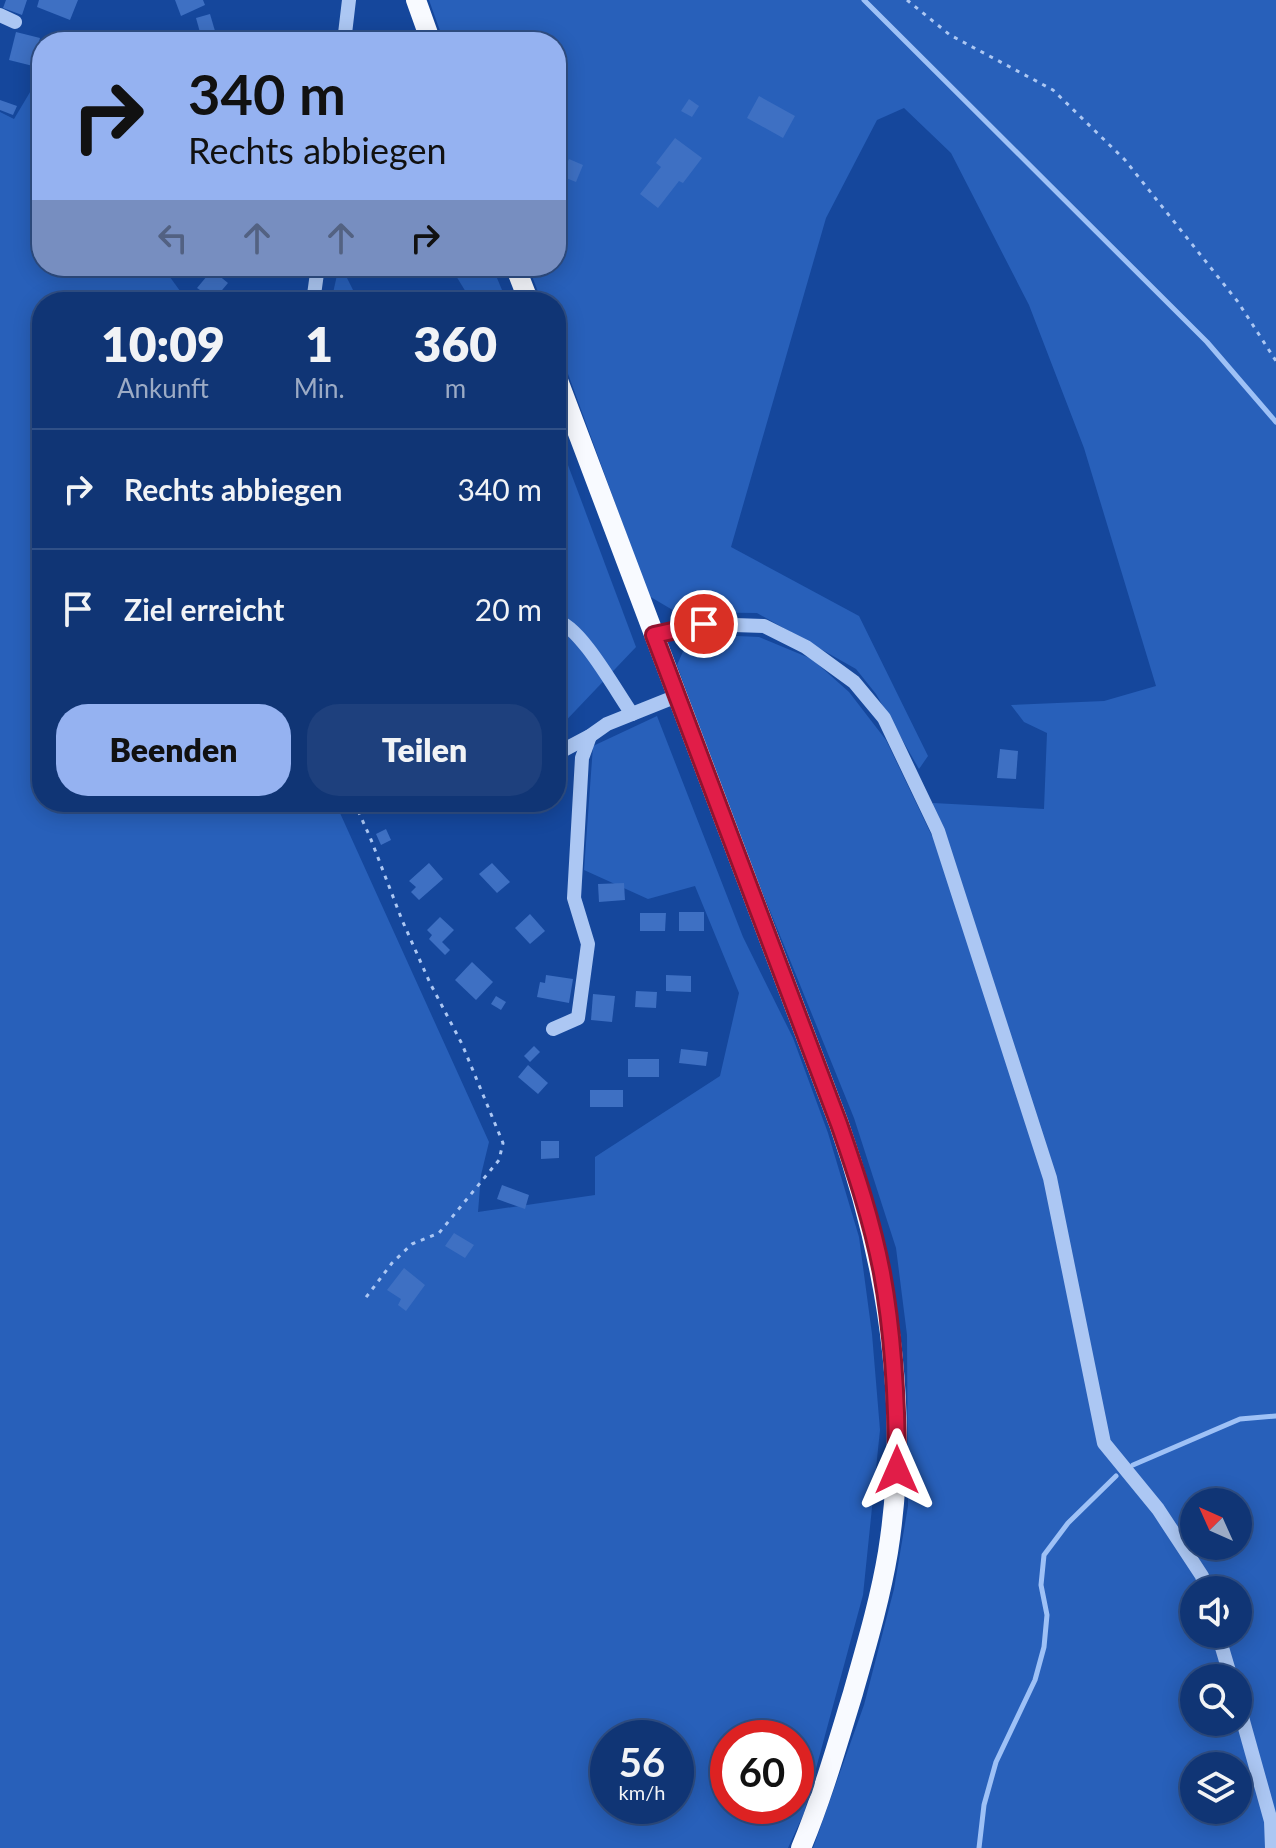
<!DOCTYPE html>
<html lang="de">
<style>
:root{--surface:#103575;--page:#1e407d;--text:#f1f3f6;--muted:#9cabc5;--line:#305087;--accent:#95b2f1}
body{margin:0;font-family:Lato,sans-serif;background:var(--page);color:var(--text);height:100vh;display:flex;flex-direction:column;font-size:30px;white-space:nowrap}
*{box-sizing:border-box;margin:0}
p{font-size:26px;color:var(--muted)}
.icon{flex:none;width:44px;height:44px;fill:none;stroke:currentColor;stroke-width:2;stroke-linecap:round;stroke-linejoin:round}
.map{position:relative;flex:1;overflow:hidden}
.side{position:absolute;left:32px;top:292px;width:534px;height:520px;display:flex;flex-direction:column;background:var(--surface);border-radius:32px;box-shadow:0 4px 20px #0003,0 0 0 2px var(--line)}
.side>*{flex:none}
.guide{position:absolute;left:32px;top:32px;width:534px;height:244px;border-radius:32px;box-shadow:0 4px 20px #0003,0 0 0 2px var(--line);background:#95b2f1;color:#111;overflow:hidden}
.needle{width:52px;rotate:315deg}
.controls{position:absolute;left:1180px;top:1488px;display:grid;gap:16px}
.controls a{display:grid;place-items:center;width:72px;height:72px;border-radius:50%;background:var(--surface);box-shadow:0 4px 20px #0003,0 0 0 2px var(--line);font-size:40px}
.speed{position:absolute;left:590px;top:1720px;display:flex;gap:16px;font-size:40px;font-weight:700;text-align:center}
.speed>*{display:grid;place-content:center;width:104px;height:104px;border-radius:50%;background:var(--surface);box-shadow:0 4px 20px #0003,0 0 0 2px var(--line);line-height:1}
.speed small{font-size:20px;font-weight:400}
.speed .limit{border:12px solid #d22;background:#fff;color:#111}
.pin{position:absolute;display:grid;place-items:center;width:68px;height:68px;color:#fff;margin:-34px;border:4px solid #fff;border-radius:50%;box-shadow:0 2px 8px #0007}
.me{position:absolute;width:88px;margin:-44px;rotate:0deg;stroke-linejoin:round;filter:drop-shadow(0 0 6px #0008)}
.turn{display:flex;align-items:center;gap:28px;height:168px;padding:0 24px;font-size:36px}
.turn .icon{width:104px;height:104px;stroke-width:2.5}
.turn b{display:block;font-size:56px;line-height:68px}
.lanes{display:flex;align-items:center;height:76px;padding:0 24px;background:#0003;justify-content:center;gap:40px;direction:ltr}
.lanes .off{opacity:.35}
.eta{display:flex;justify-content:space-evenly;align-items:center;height:136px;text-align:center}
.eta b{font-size:48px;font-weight:800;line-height:56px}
.primary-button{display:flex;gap:16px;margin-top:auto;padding:16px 24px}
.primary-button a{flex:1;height:92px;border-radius:32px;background:var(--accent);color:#111;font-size:32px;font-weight:800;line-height:92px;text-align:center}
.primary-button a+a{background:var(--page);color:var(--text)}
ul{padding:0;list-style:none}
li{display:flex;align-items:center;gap:24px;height:120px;padding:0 24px;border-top:2px solid var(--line)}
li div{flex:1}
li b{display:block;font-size:30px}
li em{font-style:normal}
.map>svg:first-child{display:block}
.green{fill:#2860ba;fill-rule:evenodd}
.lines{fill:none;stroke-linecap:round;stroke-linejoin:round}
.stream{stroke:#9ec1f6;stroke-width:5}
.building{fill:#3e70c3}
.path{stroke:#acc7f3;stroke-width:3;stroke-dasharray:4 6;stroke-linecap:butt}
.minor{stroke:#acc7f3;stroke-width:14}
.major{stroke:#f8faff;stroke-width:20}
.route-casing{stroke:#92132f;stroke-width:20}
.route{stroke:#e11d48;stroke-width:14}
</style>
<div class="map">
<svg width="1276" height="1848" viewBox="0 0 1276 1848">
<rect width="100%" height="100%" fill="#15479c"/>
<g class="green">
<path d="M429,0H1276V1848H813L864,1705L894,1589L908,1506L907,1335L896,1248L854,1118L736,827L677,665L685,647L716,635L759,637L812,659L849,692L886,740L932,836L933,803L1044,809L1047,733L1024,722L1011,705L1104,701L1156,686L1084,448L1029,305L951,153L904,108L877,120L826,218L731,547L859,616L928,756L919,769L876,694L856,669L757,613L676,612L649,596L556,341V302H542L528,266H556V42H444ZM1194,1502H1238V1546H1194ZM1194,1590H1238V1634H1194ZM1194,1678H1238V1722H1194ZM1194,1766H1238V1810H1194Z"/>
<path d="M42,72V266H162L188,302H42V802H335L489,1142L481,1175L478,1212L595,1195V1157L720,1076L739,993L695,886L648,899L584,870L593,746L657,716L743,937L793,1038L828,1133L859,1237L872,1334L880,1430L863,1595L804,1813L788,1848H0V112L14,119ZM608,1738H676V1806H608ZM728,1738H796V1806H728Z"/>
<polygon points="339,266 341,266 359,302 331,302"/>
<polygon points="450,266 492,266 507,302 472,302"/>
<polygon points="556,433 636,647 556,731"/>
</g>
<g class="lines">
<g class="stream">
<polyline points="864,0 1207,342 1276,422"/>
<polyline points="1133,1465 1240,1419 1276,1416"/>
<polyline points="979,1848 984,1805 996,1762 1035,1680 1044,1647 1047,1615 1041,1585 1044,1555 1068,1523 1116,1476"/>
</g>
</g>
<g class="building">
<polygon points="6,0 27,0 22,15 3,8"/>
<polygon points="39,0 78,0 70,20 37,7"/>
<polygon points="175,0 203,0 205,5 181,16"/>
<polygon points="210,14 215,31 201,36 196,18"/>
<polygon points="16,32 40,38 33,66 9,60"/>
<polygon points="759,96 795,116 783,138 747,118"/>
<polygon points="689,99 699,106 692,117 681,111"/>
<polygon points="0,100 17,106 13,115 0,110"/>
<polygon points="675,138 702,158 683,183 679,181 658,208 640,194 661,167 656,163"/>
<polygon points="569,159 583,165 576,182 561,176"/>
<polygon points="212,270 228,283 212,302 191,302 200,290 197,288"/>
<polygon points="1000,749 1018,751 1016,779 997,778"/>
<polygon points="386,829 391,840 381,845 376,834"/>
<polygon points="429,863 443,879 419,900 411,892 416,887 409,881"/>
<polygon points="492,863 510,882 497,893 479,874"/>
<polygon points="624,883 625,900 599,902 598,884"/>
<rect x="679" y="912" width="25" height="19"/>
<polygon points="640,913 666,913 665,931 640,931"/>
<polygon points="530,914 545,931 530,944 515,928"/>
<polygon points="440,917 454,930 442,942 450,950 445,955 429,939 432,935 427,930"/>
<polygon points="472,962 493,982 476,1000 455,980"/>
<polygon points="546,975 573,979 569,1003 537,997 540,982 545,983"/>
<polygon points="666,975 691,976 691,992 666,991"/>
<polygon points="636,991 657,992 656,1008 635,1007"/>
<polygon points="593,994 615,996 612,1022 591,1020"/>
<polygon points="496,996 506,1002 501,1010 491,1004"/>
<polygon points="534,1046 540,1052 530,1062 524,1056"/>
<polygon points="681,1049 708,1052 706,1066 679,1063"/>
<rect x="628" y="1059" width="31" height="18"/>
<polygon points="528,1065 548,1083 538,1094 518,1077"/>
<rect x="590" y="1090" width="33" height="17"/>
<polygon points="541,1141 559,1141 559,1158 541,1159"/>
<polygon points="502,1185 529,1195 525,1209 497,1199"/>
<polygon points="454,1233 474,1245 465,1258 445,1246"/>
<polygon points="404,1268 425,1285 406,1311 398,1305 401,1299 387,1290"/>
</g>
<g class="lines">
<g class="path">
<polyline points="907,0 950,35 1053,90 1125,160 1238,302 1276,361"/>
<polyline points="354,802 370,837 402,920 430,983 462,1044 503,1143 499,1160 439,1233 412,1244 392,1263 364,1300"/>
</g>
<g class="minor">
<polyline points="0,15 15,22"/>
<polyline points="344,42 349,0"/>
<polyline points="313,302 318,266"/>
<path d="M556,621C580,625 617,693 632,714"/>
<polyline points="654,635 704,624 764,626 806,647 854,682 884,718 938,831 1050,1178 1104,1443 1158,1509 1202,1576 1206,1590"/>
<polyline points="556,754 590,736 607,724 677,696"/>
<polyline points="553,1029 578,1018 588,944 574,898 582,758 590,736"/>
<polyline points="1218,1634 1231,1678"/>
<polyline points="1238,1703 1271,1821 1272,1848"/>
</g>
<g class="major">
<polyline points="416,0 431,42"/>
<polyline points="515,266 529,302"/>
<path d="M556,375L839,1124C887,1261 911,1407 888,1552C880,1600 866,1647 853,1693C837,1745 822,1798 801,1848"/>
</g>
</g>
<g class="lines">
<g class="route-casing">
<path id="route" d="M704,624L654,635L839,1124C856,1173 872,1221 882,1273C894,1338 897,1404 897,1470"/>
</g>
<use href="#route" class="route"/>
</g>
</svg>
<div class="controls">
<a><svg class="needle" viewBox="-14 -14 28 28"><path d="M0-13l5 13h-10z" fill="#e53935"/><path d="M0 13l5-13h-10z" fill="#9cabc5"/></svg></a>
<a><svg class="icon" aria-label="sound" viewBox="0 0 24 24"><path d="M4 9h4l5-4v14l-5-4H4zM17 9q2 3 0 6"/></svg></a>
<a><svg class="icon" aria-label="search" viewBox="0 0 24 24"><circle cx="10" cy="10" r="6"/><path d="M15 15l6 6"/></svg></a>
<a><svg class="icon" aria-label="layers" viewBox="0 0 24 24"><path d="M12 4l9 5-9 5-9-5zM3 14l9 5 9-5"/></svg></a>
</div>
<div class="speed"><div>56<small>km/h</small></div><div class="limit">60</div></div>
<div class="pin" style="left:704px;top:624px;background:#d93025"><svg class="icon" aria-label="arrive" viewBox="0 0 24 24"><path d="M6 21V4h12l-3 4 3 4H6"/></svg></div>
<svg class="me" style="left:897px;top:1470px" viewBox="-20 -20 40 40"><path d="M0-17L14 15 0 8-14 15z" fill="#e11d48" stroke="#fff" stroke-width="4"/></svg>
<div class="guide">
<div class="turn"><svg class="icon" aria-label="right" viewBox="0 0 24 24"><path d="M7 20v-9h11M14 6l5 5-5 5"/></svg><div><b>340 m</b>Rechts abbiegen</div></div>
<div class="lanes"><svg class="icon off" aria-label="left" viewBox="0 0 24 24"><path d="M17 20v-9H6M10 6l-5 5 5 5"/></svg><svg class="icon off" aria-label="ahead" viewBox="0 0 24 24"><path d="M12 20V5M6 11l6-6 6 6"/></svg><svg class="icon off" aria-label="ahead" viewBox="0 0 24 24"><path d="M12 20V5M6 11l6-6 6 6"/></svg><svg class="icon" aria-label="right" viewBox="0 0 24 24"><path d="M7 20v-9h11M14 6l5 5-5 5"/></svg></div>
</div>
<section class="side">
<div class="eta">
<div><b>10:09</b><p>Ankunft</p></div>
<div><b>1</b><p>Min.</p></div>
<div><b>360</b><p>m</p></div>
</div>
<ul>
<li><svg class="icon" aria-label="right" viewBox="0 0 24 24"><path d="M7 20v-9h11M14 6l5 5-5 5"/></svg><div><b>Rechts abbiegen</b></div><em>340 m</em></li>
<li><svg class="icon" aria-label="arrive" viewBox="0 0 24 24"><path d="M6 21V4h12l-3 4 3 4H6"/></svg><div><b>Ziel erreicht</b></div><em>20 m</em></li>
</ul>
<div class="primary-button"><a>Beenden</a><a>Teilen</a></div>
</section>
</div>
